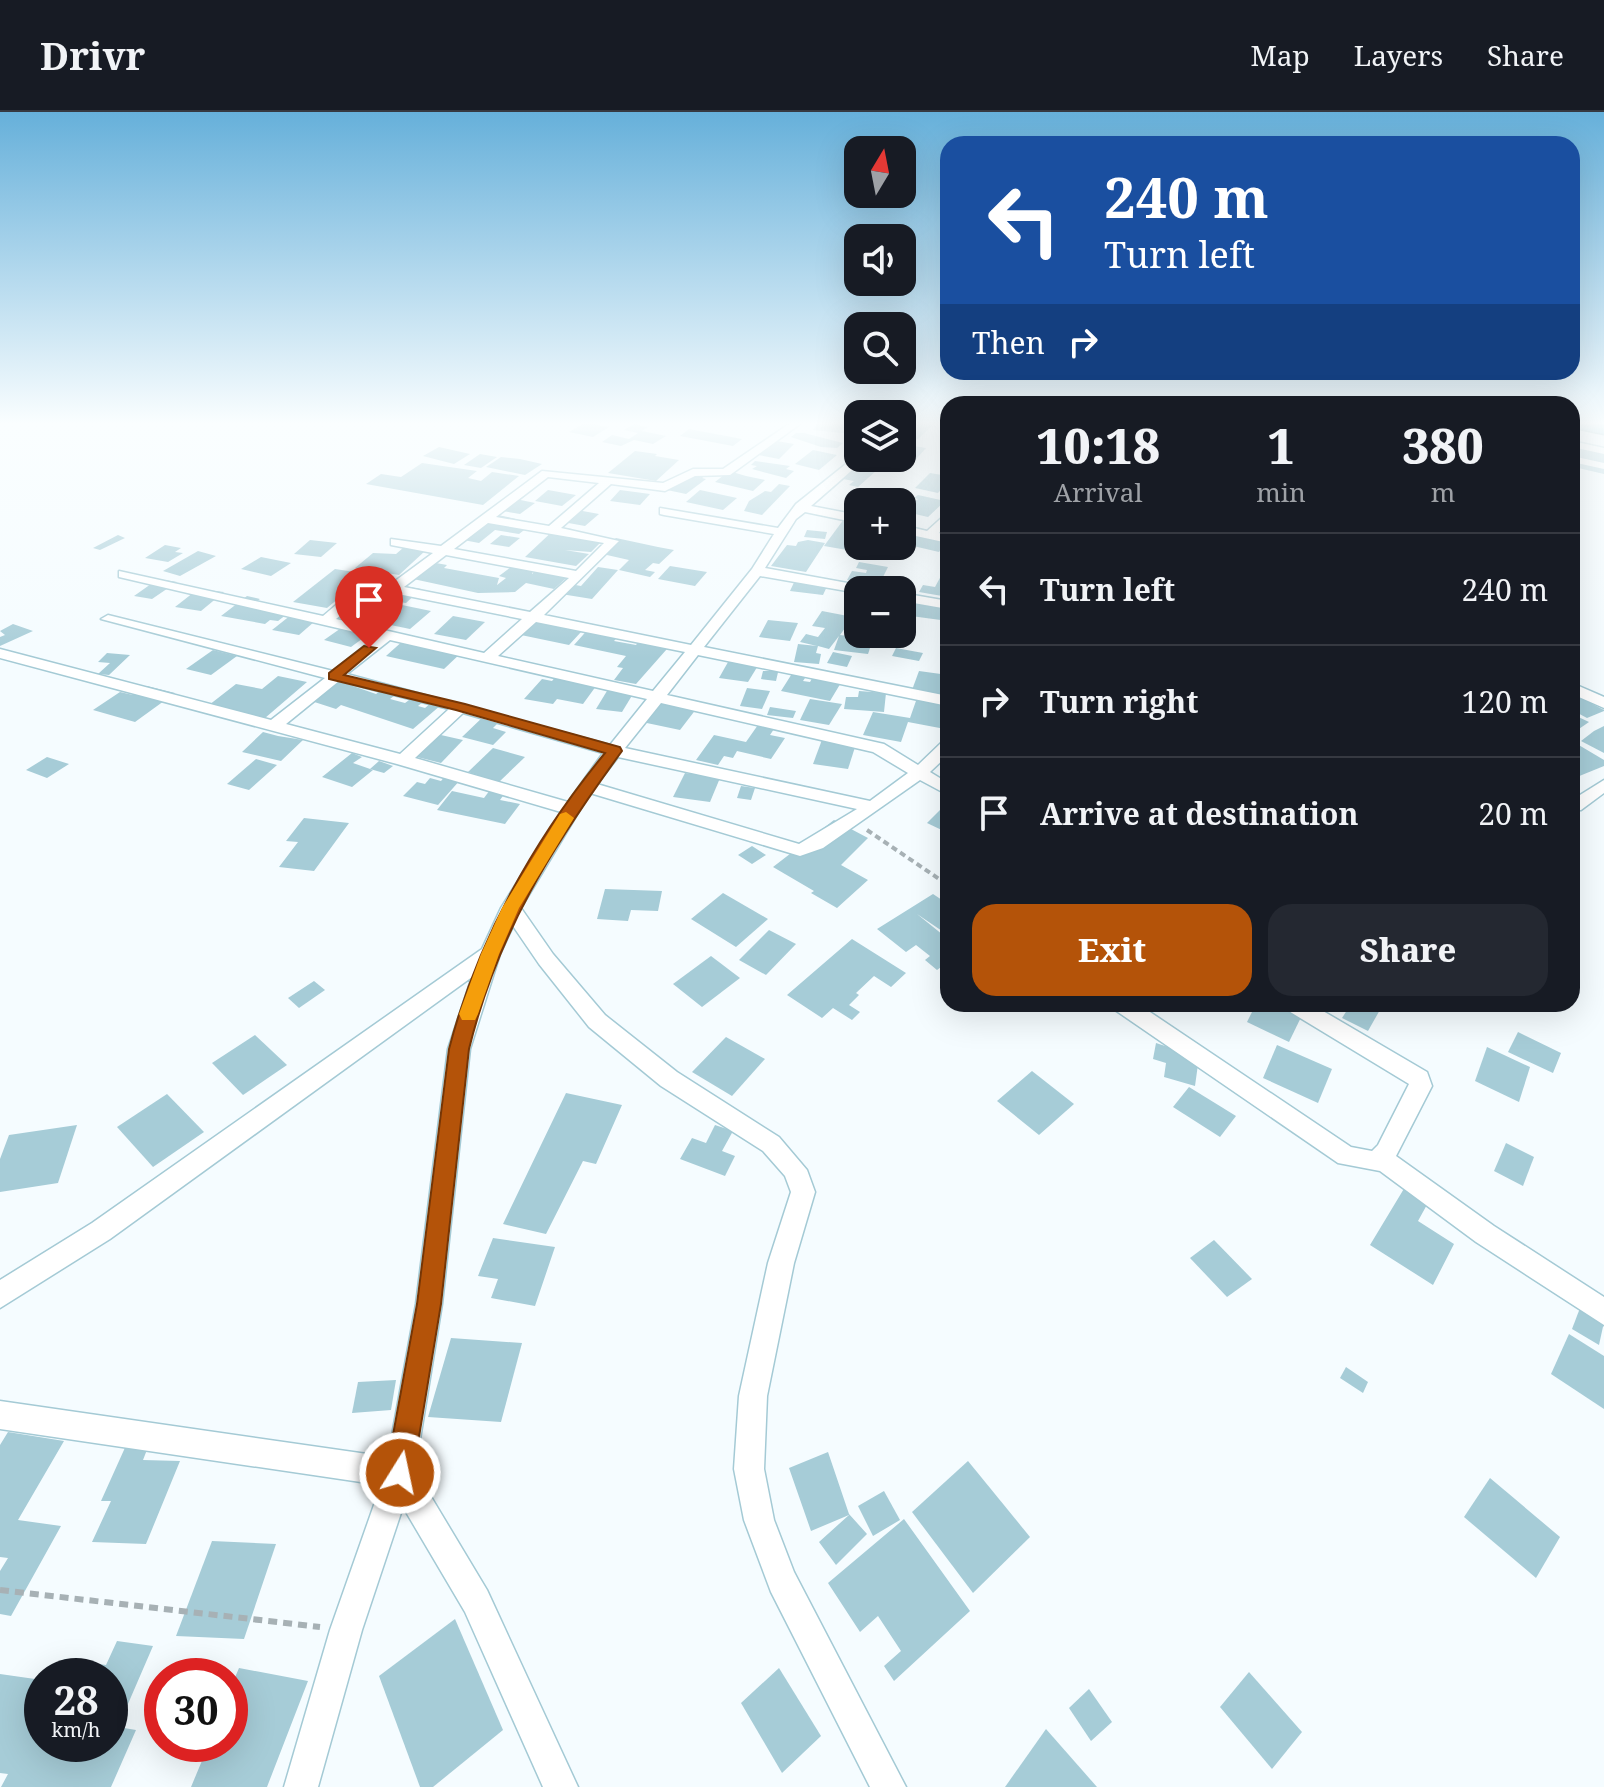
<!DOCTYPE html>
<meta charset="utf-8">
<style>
:root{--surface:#171b24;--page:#242831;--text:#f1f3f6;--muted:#9ea1a6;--line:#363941;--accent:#b45309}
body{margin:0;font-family:"Noto Serif",serif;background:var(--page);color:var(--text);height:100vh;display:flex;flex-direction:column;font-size:30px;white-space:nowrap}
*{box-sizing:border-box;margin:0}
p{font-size:26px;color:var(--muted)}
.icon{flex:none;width:44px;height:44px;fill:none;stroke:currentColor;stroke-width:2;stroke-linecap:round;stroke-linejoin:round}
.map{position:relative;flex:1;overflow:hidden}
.drawer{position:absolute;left:940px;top:284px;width:640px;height:616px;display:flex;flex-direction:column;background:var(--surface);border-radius:24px;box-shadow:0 8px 32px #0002}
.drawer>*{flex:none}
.guide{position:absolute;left:940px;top:24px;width:640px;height:244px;border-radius:24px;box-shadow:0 8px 32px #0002;background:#1a4fa0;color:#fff;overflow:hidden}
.needle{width:52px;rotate:10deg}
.tools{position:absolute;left:844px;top:24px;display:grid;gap:16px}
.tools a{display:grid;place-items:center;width:72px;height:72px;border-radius:16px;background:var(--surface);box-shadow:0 8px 32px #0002;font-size:40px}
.speed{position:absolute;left:24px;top:1546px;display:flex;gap:16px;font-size:40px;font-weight:700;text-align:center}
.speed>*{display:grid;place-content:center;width:104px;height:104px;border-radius:50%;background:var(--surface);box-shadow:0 8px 32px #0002;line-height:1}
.speed small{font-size:20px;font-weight:400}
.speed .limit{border:12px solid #d22;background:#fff;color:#111}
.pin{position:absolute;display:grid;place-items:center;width:68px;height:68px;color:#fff;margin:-82px -34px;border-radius:50% 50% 50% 0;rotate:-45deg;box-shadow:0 0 8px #0007}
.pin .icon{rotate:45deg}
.me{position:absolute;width:88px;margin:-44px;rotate:10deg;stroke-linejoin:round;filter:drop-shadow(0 0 6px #0008)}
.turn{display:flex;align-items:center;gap:28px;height:168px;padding:0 32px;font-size:36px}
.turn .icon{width:104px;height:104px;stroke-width:2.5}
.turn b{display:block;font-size:56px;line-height:68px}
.then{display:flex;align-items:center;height:76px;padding:0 32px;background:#0003;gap:16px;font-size:30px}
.eta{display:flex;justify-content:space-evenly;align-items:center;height:136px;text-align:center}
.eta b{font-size:48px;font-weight:800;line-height:56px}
.action{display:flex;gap:16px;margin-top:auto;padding:16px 32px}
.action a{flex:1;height:92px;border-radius:24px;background:var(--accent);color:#fff;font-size:32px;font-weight:800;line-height:92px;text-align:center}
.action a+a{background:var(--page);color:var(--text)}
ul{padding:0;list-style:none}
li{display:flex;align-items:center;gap:24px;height:112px;padding:0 32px;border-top:2px solid var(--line)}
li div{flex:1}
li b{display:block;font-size:30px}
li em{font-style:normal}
header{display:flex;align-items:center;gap:48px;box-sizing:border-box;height:112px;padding:0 40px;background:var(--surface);border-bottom:2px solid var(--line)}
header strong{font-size:38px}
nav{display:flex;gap:44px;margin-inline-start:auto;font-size:28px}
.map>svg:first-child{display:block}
.building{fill:#a6ccd7}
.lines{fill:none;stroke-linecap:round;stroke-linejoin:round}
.street-casing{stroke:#a4cad5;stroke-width:3}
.highway-casing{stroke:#3b8294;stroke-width:3}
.path-far1{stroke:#a7b1b5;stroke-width:4;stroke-dasharray:6 4;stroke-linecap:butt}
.path{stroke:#a7b1b5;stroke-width:6;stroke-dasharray:9 6;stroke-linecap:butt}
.street{fill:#fff;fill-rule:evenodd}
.highway{fill:#4bb1ca;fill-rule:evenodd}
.route{fill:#b45309;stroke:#753606;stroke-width:2}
.slow{fill:#f59e0b}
</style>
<header>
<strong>Drivr</strong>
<nav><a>Map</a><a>Layers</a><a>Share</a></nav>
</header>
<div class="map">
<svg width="1604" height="1675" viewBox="0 0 1604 1675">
<rect width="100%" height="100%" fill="#f5fcff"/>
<g class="building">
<polygon points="583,312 593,312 609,315 593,325 569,320"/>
<polygon points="634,312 648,315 642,319 666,324 653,332 634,328 621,334 602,330 612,323 629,327 638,321 624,318"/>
<polygon points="817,312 848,312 846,316 854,317 851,322 813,318"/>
<polygon points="912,312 934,312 918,327 902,324"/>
<polygon points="689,317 742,327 733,334 680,324"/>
<polygon points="796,321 804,321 843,331 837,336 821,335 791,325"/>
<polygon points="771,328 794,332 779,347 753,342 760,336 768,337 771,334 765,333"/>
<polygon points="902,332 926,336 909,355 871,347 902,346"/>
<polygon points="1572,334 1604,341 1604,350 1572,343"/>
<polygon points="439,335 470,342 454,352 423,344"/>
<polygon points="813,338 837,343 819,358 795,352"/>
<polygon points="635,339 657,342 655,344 679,348 656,369 608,361"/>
<polygon points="480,342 497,345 481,356 464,353"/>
<polygon points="501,345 520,347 542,352 525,363 486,355"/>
<polygon points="755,349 790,354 786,357 794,359 786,366 752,357 757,354 751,353"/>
<polygon points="1578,349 1604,355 1604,362 1574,355"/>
<polygon points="422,351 477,359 468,366 481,369 492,360 519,364 483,393 366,372 381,362 401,365"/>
<polygon points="857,354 877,358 858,375 849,373 854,369 843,367"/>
<polygon points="691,359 710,360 702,366 706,367 686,382 667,378"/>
<polygon points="729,359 746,364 765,368 753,379 715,370"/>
<polygon points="930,361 948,364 947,371 938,381 915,376"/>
<polygon points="779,372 790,374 762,403 744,399 749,389 765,379 771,380"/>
<polygon points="853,377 898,387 895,390 869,390 845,385"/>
<polygon points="548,378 576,383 562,394 535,389"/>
<polygon points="620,378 650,382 640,393 610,389"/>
<polygon points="700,378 737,386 723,398 686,390"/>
<polygon points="918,383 945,389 928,405 902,399 918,387 914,386"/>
<polygon points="511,386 535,391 520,402 496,398"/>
<polygon points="577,398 599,402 585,414 563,410"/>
<polygon points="488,401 512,406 532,412 519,422 495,418 479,431 453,426"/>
<polygon points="844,407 858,409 858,423 852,428 858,432 853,439 824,434"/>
<polygon points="557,415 572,417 568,421 595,423 591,427 602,429 591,440 565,438 589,442 576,454 525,445"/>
<polygon points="807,418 827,420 825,427 804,425"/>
<polygon points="902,420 946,429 939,440 909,433 902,441 874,435 902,434"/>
<polygon points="118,423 125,426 100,438 93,436"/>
<polygon points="501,423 520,426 509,435 490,432"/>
<polygon points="616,426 658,435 674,438 659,452 653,451 645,458 655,460 650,465 619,458 629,448 598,441"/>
<polygon points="310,428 337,431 321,445 294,442"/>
<polygon points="808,428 825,431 806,460 771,454 787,433 796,434 798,430"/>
<polygon points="165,433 181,436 175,440 183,441 168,450 145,446"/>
<polygon points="403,436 425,439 399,463 355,456 373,441 396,442"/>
<polygon points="198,439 216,444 180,464 163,459"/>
<polygon points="261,445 291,451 271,464 241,457"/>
<polygon points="425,449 447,453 444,456 499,466 497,473 506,466 499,464 515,452 533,455 532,462 540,455 573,460 554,477 526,471 515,480 478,481 404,465"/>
<polygon points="859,450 888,455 879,473 847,468 852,459 866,461 867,458 856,456"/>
<polygon points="948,451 948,485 919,480 923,473 935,475"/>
<polygon points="670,454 707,460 695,474 658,467"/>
<polygon points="598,455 618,458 592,487 561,482 570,472 581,474"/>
<polygon points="335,457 368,462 327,496 293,490"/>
<polygon points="797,464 830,468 823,483 790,479"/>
<polygon points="158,467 177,470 152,487 134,484"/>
<polygon points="374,469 421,477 406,491 357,484"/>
<polygon points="198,477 224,480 201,499 175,495"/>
<polygon points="247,484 260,487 252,493 291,499 278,509 270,508 265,512 221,504"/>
<polygon points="916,487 948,494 948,509 911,504"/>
<polygon points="402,493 431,499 410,517 381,511"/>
<polygon points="296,499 322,503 299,523 272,518"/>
<polygon points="822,499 853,505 840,523 873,527 868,542 834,538 839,524 829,537 818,534 816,541 821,542 819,552 794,550 798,532 817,534 800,530 806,522 818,525 825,516 812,514"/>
<polygon points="453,504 485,510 466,528 434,522"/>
<polygon points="539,505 566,511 561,516 581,520 569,533 521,523"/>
<polygon points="768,508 798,511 790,529 759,525"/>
<polygon points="13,512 33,519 0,534 0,525 5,523 0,519"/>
<polygon points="344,514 370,521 351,535 324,528"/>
<polygon points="591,514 622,520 614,529 636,533 644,523 674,529 636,572 614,568 623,556 617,555 626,544 574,533"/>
<polygon points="405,527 463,539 444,557 386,544"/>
<polygon points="896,536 923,541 919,549 892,544"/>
<polygon points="213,538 237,544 211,563 186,557"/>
<polygon points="833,540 852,544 847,555 827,551"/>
<polygon points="107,541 130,543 109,563 98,562 110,551 98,550"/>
<polygon points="732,543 759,552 748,570 719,566"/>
<polygon points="773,556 779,556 776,569 761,567 763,559 772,559"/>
<polygon points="919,559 948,563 947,584 912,578"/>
<polygon points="793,560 807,563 803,569 810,570 814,563 842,569 830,589 781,579"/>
<polygon points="557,563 599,570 583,592 557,587 553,592 524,587 542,567 552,569"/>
<polygon points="278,564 307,570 265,606 209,593 236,572 262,577"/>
<polygon points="330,566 376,582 385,575 399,580 390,587 405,591 412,586 424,589 418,594 425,596 431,591 441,593 413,617 341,593 336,597 302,586"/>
<polygon points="147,574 175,581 135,610 93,598 120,580 133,583"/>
<polygon points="610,574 636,577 622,600 596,597"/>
<polygon points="747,576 770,579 762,597 740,594"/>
<polygon points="859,579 886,581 884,600 844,597 846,585 858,585"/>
<polygon points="663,584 700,592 680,618 642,610"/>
<polygon points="1577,584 1604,598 1604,599 1587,606 1572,598 1572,586"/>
<polygon points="917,586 948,591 945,617 908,610 901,630 863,623 873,600 910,606"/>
<polygon points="810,587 842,592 829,613 800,608"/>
<polygon points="770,595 796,599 793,606 767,603"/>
<polygon points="1572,602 1589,610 1576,619 1572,617"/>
<polygon points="484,604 501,608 493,616 506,620 493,633 462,625"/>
<polygon points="760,610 776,614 770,623 785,626 771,647 737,639 733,646 724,644 718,653 696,648 714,623 746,630"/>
<polygon points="1604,614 1604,641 1581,629 1594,619"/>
<polygon points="263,620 278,624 303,628 281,649 242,640"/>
<polygon points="432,621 463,628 441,651 409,643"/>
<polygon points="823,625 857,629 848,657 813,652"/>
<polygon points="1577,632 1604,648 1604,654 1572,667 1572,634"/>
<polygon points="493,636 525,645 499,670 468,660"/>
<polygon points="352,641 362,645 353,651 373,658 352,675 322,665"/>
<polygon points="47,645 69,652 47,666 26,658"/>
<polygon points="256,647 277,653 249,678 227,672"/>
<polygon points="379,649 393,654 384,661 370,657"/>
<polygon points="685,661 720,666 710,690 673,685"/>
<polygon points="446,663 461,667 438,693 403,684 417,670 425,672 430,666 441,669"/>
<polygon points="741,674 755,676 751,688 737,686"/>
<polygon points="490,678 505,681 500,688 520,692 505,712 437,698 452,679 484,686"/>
<polygon points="941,697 948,700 948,721 927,711"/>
<polygon points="304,706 349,711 314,759 279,755 298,730 286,729"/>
<polygon points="834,708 868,726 841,753 868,768 837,796 811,781 814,779 773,755"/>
<polygon points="752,734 766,743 752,752 738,743"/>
<polygon points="605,777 662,779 658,799 631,798 628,809 597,807"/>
<polygon points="723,781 768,807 736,835 691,807"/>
<polygon points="933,782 945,790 948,788 948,823 917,802 948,827 948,850 937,858 925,848 930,844 916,833 906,840 877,817"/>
<polygon points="769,818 796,832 766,863 739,848"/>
<polygon points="852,827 906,861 891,875 874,864 856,881 859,883 849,893 860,900 852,908 833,896 822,906 787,883"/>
<polygon points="711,844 740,866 702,895 673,872"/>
<polygon points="314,869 325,878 299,896 288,886"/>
<polygon points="1256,892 1292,892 1305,897 1289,930 1247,910"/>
<polygon points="1351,892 1372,892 1381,896 1368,919 1342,906"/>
<polygon points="1518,920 1561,941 1553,961 1508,940"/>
<polygon points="255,923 287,953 243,983 212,951"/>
<polygon points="726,925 765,947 732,984 692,960"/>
<polygon points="1156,931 1199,945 1195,974 1164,965 1166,951 1153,947"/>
<polygon points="1277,933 1332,957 1318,991 1263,966"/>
<polygon points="1487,935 1530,955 1519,990 1475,969"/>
<polygon points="1032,959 1074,992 1039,1023 997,989"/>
<polygon points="1189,975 1236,1004 1220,1025 1173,995"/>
<polygon points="566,981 622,993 596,1052 583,1049 546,1122 503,1112"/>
<polygon points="167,982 204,1020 153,1055 117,1015"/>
<polygon points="77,1013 58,1071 0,1080 0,1047 9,1023"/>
<polygon points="715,1013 733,1019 722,1039 735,1044 725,1064 680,1047 692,1026 706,1031"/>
<polygon points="1506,1031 1534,1045 1523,1074 1494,1059"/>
<polygon points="1405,1075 1429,1089 1418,1109 1454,1132 1433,1173 1370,1133"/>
<polygon points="493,1126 555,1135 535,1194 491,1186 498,1167 478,1164"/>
<polygon points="1214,1128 1252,1167 1227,1185 1190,1146"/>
<polygon points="1580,1196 1604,1210 1599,1233 1572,1217"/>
<polygon points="1569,1222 1604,1244 1604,1297 1551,1262"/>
<polygon points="451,1226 522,1231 501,1310 428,1305"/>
<polygon points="1346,1255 1368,1270 1363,1281 1340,1266"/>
<polygon points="396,1268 391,1298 352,1301 358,1270"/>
<polygon points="8,1320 64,1329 18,1408 61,1414 11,1504 0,1502 0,1459 8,1446 0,1445 0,1333"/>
<polygon points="128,1329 150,1330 143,1348 180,1349 146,1432 92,1430 111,1389 101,1389"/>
<polygon points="828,1340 849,1402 867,1422 836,1453 819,1430 849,1403 811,1419 789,1356"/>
<polygon points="968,1349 1030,1425 973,1481 912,1400"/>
<polygon points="1490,1366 1560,1425 1536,1466 1464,1405"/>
<polygon points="884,1379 900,1408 873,1424 858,1394"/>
<polygon points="904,1407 970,1499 894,1569 884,1554 901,1539 878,1504 860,1520 828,1471"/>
<polygon points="212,1429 276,1432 244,1527 176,1524"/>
<polygon points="455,1507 503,1618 433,1675 420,1675 379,1564"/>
<polygon points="117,1529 153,1534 118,1615 136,1618 111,1675 1,1675 8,1662 0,1661 0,1562 42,1568 42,1632 110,1632 110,1564 55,1564 64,1547 106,1553"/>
<polygon points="239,1556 308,1569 267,1675 191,1675 209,1632 230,1632 230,1577"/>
<polygon points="779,1556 821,1624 782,1661 741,1591"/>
<polygon points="1249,1560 1302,1620 1272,1657 1220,1595"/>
<polygon points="1089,1577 1112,1610 1091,1629 1069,1596"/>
<polygon points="1046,1617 1097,1675 1005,1675"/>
</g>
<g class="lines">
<g class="street-casing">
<g id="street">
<path d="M789,312H800L730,363L695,364L665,379L611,372L561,416L619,429L544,503L691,533L752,457L774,422L664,403L660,402V396L778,416L796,392L856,344L866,346L811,394L858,403V411L805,400L796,407L765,456L864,474L871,478H858V481L760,464L704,535L948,584V594L698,543L667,583L884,632L918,653L942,630L948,629V643L930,660L948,671V683L920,668L823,736L800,744L590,681L521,796L553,842L605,903L677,960L779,1025L807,1058L815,1080L794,1151L767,1284L764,1357L774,1408L794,1460L906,1675H870L771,1480L744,1408L734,1357L739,1284L768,1151L791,1080L785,1064L763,1039L661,974L589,915L539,852L513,814L500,842L470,937L442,1192L415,1358L487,1478L578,1675H543L465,1500L403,1395L362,1518L318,1675H284L330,1518L381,1373L0,1317V1289L388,1345L416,1192L448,937L472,865L110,1127L0,1196V1168L92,1111L482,837L501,796L561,700L397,652L0,546V537L271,608L325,566L101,507L108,503L333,559L376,525L119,465V459L323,504C344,487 362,466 391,472L433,441L391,433V427L441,434L542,359L663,371L693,357H723ZM548,365L599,371L549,414L496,405ZM488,411L604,431L576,459L454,437ZM446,443L569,466L530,500L404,475ZM380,478L393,481L522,507L484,541L336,507L371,479ZM536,510L685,540L653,579L498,544ZM390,528L647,587L610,633L347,562ZM339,569L449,597L400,642L286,612ZM661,591L873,640L908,661L870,689L625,636ZM463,601L603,641L568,690L415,646ZM618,645L857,697L799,732L597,672Z"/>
<polygon points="1572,329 1604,336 1604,342 1572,335"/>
<polygon points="1572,344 1604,351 1604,357 1572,350"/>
<polygon points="948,400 948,411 939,421 948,423 948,431 902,421 902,413 927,419"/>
<polygon points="902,481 948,489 948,497 902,489"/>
<polygon points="1572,571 1604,585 1604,596 1572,582"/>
<polygon points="1604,668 1604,681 1581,698 1572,699 1572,688"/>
<polygon points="1112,892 1138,892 1351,1035 1372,1039 1378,1033 1409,972 1287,898 1284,892 1311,892 1427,960 1432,974 1396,1044 1494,1114 1604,1185 1604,1213 1476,1130 1380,1059 1338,1051 1115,898"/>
</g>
</g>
<g class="highway-casing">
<polygon id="highway" points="1572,312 1604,312 1604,322 1575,316"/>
</g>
<polyline class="path-far1" points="867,718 948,773"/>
<polyline class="path" points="0,1478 320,1515"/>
<use href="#street" class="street"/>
<use href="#highway" class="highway"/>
</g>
<linearGradient id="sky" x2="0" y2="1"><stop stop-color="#66b0da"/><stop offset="0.57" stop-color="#fafeff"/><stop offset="1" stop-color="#fafeff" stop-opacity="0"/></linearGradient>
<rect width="1604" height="546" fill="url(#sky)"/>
<path class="route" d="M364,534L376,536L344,563L465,592L620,635L622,639C552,735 498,820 469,937L441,1192L413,1361L409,1370L400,1374L390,1370L386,1361L417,1192L449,937C477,829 534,727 605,641L456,598L329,567V561Z"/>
<polygon class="slow" points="566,700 574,706 519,796 499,842 478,902 475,908 462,908 459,902 481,842 502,796 560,702"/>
</svg>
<div class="tools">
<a><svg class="needle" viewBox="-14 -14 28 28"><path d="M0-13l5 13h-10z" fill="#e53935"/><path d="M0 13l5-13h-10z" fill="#9ea1a6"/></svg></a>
<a><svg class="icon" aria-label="sound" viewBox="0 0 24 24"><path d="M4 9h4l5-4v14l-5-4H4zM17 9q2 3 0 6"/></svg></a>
<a><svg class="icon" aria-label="search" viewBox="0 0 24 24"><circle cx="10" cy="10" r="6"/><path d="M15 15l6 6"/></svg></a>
<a><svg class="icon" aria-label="layers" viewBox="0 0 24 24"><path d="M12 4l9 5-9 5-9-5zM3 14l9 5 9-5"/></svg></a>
<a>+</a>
<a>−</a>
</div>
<div class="speed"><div>28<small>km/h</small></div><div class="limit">30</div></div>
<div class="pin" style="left:369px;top:536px;background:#d93025"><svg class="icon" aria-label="arrive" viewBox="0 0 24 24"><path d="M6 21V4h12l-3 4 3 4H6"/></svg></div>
<svg class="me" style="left:400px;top:1361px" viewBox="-20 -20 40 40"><circle r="17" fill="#b45309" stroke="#fff" stroke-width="3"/><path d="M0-11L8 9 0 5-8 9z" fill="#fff"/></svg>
<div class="guide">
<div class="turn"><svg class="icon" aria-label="left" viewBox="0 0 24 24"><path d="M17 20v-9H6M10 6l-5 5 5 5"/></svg><div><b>240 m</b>Turn left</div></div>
<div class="then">Then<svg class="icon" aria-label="right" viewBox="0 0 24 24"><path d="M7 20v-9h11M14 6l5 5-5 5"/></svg></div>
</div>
<section class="drawer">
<div class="eta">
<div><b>10:18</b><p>Arrival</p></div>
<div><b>1</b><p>min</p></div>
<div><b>380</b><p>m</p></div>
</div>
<ul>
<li><svg class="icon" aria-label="left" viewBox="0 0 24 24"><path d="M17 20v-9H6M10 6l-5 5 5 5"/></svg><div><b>Turn left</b></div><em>240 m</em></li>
<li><svg class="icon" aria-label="right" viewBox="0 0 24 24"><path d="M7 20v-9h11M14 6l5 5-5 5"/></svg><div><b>Turn right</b></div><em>120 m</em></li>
<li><svg class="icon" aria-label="arrive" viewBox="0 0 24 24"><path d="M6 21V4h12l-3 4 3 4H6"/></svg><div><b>Arrive at destination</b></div><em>20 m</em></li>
</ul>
<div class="action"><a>Exit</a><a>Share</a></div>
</section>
</div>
